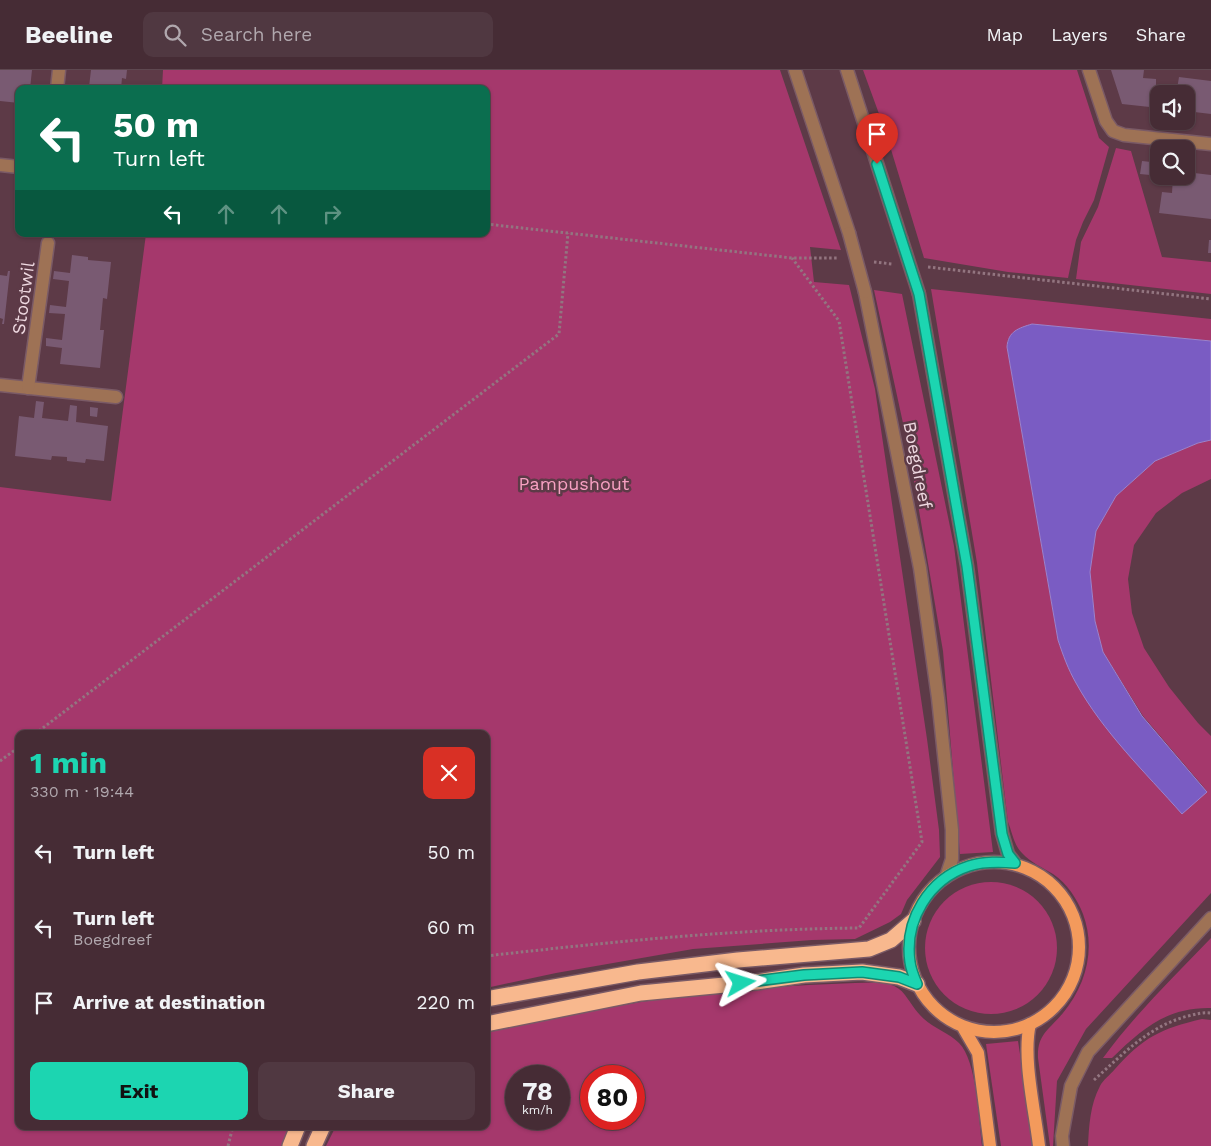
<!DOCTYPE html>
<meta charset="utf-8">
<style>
:root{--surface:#462c35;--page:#503841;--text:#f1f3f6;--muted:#b0a7ad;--line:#5e4850;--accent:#1cd5b1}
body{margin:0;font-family:"Work Sans",sans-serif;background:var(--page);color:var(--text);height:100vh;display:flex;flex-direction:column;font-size:19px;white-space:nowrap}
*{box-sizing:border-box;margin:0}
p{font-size:16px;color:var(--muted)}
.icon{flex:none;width:28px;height:28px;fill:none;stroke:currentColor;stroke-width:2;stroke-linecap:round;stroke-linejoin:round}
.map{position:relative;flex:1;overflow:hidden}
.side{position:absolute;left:15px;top:660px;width:475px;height:400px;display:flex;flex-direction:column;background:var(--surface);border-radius:10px;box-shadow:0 1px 4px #0004,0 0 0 1px var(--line)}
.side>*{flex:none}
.banner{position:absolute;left:15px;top:15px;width:475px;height:152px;border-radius:10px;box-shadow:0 1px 4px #0004,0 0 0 1px var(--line);background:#0b6e4f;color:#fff;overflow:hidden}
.tools{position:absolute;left:1150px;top:15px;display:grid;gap:10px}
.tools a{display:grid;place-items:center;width:45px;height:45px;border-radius:10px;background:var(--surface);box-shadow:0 1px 4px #0004,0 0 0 1px var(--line);font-size:25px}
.speed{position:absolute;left:505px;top:995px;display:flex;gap:10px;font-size:25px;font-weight:700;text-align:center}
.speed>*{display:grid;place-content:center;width:65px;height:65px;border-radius:50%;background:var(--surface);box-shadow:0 1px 4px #0004,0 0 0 1px var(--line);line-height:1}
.speed small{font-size:12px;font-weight:400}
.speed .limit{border:8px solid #d22;background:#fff;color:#111}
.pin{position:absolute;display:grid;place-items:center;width:42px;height:42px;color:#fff;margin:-51px -21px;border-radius:50% 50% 50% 0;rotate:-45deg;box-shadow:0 0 5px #0007}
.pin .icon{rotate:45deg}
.me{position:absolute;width:55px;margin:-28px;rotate:84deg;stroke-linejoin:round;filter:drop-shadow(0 0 4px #0008)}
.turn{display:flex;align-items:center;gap:18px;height:105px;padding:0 15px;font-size:22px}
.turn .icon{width:65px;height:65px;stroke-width:2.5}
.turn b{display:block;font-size:35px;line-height:42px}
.lanes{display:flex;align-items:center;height:48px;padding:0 15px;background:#0003;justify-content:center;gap:25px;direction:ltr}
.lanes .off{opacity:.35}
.round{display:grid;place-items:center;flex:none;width:52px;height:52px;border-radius:10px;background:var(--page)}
.head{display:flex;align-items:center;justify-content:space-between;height:85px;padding:0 15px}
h1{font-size:30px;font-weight:700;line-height:38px;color:var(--accent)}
.action{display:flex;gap:10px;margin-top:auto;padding:10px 15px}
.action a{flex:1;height:58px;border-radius:10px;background:var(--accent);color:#111;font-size:20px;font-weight:700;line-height:58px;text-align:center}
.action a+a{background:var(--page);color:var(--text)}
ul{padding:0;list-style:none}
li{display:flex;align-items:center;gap:15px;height:75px;padding:0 15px}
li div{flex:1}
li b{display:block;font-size:19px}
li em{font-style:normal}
header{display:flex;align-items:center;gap:30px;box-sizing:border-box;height:70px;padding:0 25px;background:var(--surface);border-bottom:1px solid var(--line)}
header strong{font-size:24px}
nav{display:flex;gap:28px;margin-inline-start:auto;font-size:18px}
.search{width:350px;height:45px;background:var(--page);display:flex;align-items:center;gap:12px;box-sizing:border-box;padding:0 18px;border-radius:10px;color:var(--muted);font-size:19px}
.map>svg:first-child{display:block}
.green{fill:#a5386c;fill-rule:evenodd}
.water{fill:#7a5cc3;stroke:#9d82cc}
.building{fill:#795a72}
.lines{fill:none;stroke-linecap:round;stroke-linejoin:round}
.minor-casing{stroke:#7a5a66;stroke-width:15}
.major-casing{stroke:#7a5a66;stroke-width:15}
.highway-casing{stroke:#7a5a66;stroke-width:18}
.path{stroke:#937580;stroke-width:3;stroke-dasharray:2.5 2.5;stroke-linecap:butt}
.minor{stroke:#9e7255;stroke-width:12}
.major{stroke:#f39a5c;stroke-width:12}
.highway{stroke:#f8b88e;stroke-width:15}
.minor-bridge-casing{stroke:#7a5a66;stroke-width:15;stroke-linecap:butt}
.minor-bridge{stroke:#9e7255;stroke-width:12}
.route-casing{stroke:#128a73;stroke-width:12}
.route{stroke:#1cd5b1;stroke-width:9}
.labels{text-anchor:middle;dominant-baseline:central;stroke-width:5;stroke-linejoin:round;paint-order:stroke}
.street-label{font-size:18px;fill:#efd9e1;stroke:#5d3a47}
.park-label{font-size:18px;fill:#f7a0c2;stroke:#5d3a47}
</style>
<header>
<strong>Beeline</strong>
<div class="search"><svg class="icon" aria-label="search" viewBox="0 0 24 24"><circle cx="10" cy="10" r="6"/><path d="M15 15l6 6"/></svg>Search here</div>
<nav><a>Map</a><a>Layers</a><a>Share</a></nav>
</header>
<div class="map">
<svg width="1211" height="1076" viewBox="0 0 1211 1076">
<rect width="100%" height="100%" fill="#5d3a47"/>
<g class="green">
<polygon points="163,0 780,0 841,180 810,177 814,212 849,215 875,319 927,669 939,760 940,787 907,830 901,844 890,852 855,869 812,870 693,879 556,903 486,918 486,664 19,664 19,1056 290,1056 283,1076 0,1076 0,417 111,431 146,164 486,164 486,19 162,19"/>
<polygon points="863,0 1077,0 1099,68 1109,77 1094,130 1083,152 1076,170 1068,208 1008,202 924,188 886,63"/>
<polygon points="1116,78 1131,81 1162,187 1211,192 1211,224 1076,209 1081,172 1098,137"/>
<path d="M931,219L1211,249V271L1032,254L1008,269L1007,277L1058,570L1067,594L1207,721L1143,646L1103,582L1095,551L1090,502L1096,461L1116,426L1155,391L1198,373L1211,370V409L1182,423L1156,443L1134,475L1128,509L1132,543L1144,578L1169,617L1198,653L1211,666V823L1086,959L1057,1011L1053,1076H1050L1038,988C1037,964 1049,960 1063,943C1086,915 1096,879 1083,844C1077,829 1067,813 1053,804C1043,798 1030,792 1022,783C1014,775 1012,762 1008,752L977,493Z"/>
<polygon points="874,220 902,224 954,476 993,782 960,784 943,581 908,376"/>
<circle cx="991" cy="878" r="66"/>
<path d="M1211,868V938C1167,937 1142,959 1112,988H1103C1135,944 1174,907 1211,868Z"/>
<path d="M855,913C873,913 893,909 905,925C911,933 916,942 924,949C934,958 949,963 959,973C977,991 979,1050 982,1076H326L336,1056H486V963C547,950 608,936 669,928C731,920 793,915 855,913ZM516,1006H559V1049H516ZM591,1006H634V1049H591Z"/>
<path d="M1202,949L1211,950V1076H1088C1089,1056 1090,1035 1100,1016C1103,1010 1110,1005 1115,999C1144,967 1160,959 1202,949Z"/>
<polygon points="1018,971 1034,1076 1001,1076 986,974"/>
</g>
<path class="water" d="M1032,254L1211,271V370L1198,373L1155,391L1116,426L1096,461L1090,502L1095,551L1103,582L1142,646L1207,722L1182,744C1145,702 1103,662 1076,613C1068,599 1063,585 1058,570L1007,277C1008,261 1019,258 1032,254Z"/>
<g class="building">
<polygon points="0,0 32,0 30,19 19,19 19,33 0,31"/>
<polygon points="91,0 127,0 126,9 122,8 121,19 73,19 73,15 89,17"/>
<polygon points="1111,0 1144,0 1143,8 1156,9 1156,16 1177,19 1179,7 1211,11 1211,44 1186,41 1186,24 1159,24 1159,38 1122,34"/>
<polygon points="1142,91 1151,92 1150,105 1140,104"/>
<polygon points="1186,102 1211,105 1211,149 1159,143 1162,122 1172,123 1173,106 1186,106"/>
<polygon points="1209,170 1211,170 1211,183 1208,183"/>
<polygon points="72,185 88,187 88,190 111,192 107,229 103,228 100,260 104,260 100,298 60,294 62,278 46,276 46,268 62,270 65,244 49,243 50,235 66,237 69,211 53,209 54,201 70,203"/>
<polygon points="8,201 10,201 4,254 2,254 3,249 0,248 0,205 7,206"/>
<polygon points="36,331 44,332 42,348 68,351 70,335 77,336 76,352 108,356 104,391 86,389 85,393 67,391 67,387 52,386 51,390 15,386 19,346 34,348"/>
<polygon points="90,337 98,338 97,347 90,346"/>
</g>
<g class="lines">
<g class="minor-casing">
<g id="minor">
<polyline points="795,0 849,163"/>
<polyline points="847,0 901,168"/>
<polyline points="1089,0 1106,51 1113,61 1124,65 1211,74"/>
<polyline points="57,19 59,0"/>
<polyline points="0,95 19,97"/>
<polyline points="865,222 920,498 938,628 952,760 952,789 946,807"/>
<polyline points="919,224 967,496 1002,763 1008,784 1015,793"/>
<polyline points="0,315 116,327"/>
<polyline points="28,318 48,173"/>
<polyline points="1063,1076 1062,1066 1071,1016 1088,982 1211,848"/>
</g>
</g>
<g class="major-casing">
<g id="major">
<circle cx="994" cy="877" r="85"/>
<path d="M1030,954C1022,987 1035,1041 1039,1076"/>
<polyline points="964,959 978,983 990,1076"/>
</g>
</g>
<g class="highway-casing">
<g id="highway">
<polyline points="486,929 638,902 738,890 869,879 891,870 913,851"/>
<polyline points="486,954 641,923 756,912 804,905 862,902 899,907 917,914"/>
<polyline points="290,1076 298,1056"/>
<polyline points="314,1076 323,1056"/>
</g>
</g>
<g class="path">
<polyline points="486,154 792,188 838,188"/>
<polyline points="874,192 892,194"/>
<polyline points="928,197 1211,229"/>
<polyline points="35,664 559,264 568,163"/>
<polyline points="0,691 19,677"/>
<path d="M486,886C610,872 734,859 859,858L922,772L839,251L792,188"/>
<path d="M1094,1010C1123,984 1149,956 1188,946C1196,944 1203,942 1211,943"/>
<polyline points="228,1076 233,1056"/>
</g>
<use href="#minor" class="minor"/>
<use href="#major" class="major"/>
<use href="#highway" class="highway"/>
<g class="minor-bridge-casing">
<g id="minor-bridge">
<polyline points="849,163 865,222"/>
<polyline points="901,168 919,224"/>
</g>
</g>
<use href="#minor-bridge" class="minor-bridge"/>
</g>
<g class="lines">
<g class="route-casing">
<path id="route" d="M741,913L804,905L862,902L899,907L917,914C914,907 911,900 910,892C904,850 929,809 969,796C984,791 1001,792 1015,793L1008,784L1002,764L967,496L919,224L877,94"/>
</g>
<use href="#route" class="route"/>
</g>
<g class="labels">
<g class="street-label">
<text transform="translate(23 228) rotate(-82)">Stootwil</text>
<text transform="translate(918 395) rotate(79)">Boegdreef</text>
</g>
<g class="park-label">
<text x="574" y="413">Pampushout</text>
</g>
</g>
</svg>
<div class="tools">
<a><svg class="icon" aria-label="sound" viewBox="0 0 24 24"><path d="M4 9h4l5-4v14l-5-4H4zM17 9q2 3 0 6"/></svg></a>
<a><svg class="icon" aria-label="search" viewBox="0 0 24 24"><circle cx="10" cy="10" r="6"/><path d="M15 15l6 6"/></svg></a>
</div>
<div class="speed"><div>78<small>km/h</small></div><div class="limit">80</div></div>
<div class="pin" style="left:877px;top:94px;background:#d93025"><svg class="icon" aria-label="arrive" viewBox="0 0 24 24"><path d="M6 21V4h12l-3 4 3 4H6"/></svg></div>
<svg class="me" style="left:741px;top:913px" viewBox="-20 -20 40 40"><path d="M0-17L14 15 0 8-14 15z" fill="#1cd5b1" stroke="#fff" stroke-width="4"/></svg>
<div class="banner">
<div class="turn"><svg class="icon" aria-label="left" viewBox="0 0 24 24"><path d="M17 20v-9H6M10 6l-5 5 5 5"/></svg><div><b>50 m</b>Turn left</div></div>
<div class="lanes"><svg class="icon" aria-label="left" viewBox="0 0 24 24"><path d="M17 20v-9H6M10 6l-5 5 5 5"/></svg><svg class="icon off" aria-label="ahead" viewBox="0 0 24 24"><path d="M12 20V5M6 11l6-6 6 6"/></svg><svg class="icon off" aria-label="ahead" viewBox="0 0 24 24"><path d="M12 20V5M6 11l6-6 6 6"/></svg><svg class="icon off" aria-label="right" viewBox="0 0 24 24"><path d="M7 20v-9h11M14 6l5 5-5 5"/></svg></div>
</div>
<section class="side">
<div class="head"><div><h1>1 min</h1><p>330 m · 19:44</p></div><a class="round" style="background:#d93025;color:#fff"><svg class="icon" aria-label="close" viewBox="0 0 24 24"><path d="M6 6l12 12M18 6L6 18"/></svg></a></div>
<ul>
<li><svg class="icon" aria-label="left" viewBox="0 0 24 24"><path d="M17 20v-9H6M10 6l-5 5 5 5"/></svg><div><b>Turn left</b></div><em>50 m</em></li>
<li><svg class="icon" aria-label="left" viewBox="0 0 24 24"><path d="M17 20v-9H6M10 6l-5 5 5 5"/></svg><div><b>Turn left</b><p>Boegdreef</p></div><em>60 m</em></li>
<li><svg class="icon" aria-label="arrive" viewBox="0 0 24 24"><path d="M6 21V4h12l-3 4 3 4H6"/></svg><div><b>Arrive at destination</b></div><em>220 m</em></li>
</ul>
<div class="action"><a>Exit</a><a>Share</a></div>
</section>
</div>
